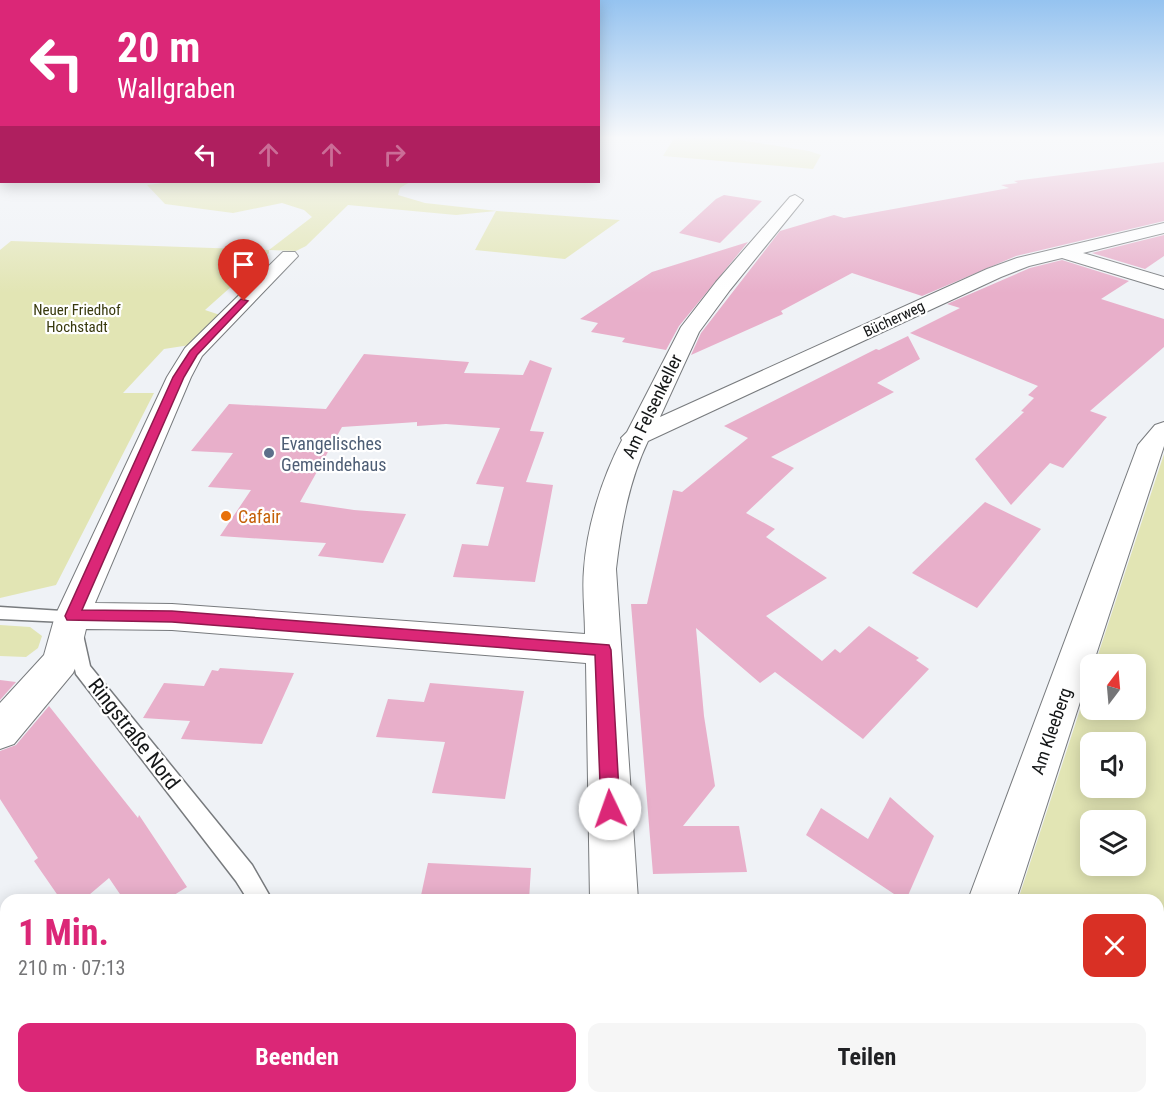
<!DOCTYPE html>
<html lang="de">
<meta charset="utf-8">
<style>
:root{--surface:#fff;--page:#f6f6f6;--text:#202124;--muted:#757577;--accent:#db2777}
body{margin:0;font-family:"Roboto Condensed",sans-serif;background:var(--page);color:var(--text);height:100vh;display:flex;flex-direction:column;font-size:22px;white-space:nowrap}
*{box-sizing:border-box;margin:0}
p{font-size:20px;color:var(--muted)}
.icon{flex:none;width:33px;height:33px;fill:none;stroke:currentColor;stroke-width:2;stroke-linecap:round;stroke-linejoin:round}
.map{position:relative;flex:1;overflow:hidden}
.details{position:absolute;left:0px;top:894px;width:1164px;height:210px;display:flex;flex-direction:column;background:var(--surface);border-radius:18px 18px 0 0;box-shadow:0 3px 15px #0003}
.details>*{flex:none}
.hud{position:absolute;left:0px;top:0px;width:600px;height:183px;box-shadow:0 3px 15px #0003;background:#db2777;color:#fff;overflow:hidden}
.needle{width:39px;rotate:16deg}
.buttons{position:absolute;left:1080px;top:654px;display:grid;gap:12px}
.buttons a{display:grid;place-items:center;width:66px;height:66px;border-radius:12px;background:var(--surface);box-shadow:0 3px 15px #0003;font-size:30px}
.pin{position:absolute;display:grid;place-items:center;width:51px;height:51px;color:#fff;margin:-62px -26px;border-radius:50% 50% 50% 0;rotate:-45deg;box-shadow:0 0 6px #0007}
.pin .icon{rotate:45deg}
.me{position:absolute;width:66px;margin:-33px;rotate:357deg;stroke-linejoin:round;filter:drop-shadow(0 0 4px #0008)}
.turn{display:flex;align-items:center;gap:21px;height:126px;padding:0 18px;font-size:27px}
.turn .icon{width:78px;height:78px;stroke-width:2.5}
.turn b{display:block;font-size:42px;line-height:51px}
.lanes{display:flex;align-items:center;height:57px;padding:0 18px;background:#0003;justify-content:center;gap:30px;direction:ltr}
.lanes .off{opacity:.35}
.round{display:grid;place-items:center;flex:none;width:63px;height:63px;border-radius:12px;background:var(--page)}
.summary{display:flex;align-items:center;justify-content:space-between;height:102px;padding:0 18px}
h1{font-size:36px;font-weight:700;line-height:45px;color:var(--accent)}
.primary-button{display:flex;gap:12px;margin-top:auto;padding:12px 18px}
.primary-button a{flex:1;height:69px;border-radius:12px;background:var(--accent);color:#fff;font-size:24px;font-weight:700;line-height:69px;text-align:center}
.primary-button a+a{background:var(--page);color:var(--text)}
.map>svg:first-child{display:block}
.green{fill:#e2e5b4;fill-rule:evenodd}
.building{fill:#e8afca}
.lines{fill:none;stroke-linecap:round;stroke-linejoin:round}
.service-casing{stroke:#787b7e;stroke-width:3}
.minor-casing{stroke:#787b7e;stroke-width:2}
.service{fill:#fff;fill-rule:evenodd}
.minor{fill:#fff;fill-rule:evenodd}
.route{fill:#db2777;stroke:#8e194d;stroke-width:1.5}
.service-dot{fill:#5c6f8a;stroke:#fff;stroke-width:2}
.food-dot{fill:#e8710a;stroke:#fff;stroke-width:2}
.labels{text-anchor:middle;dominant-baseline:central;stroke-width:4.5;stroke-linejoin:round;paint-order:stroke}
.far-park-label{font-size:15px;fill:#38390d;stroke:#fff}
.far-street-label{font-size:15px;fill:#141617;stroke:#fff}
.street-label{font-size:18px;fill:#141617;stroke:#fff}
.service-label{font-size:18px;fill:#4e5e75;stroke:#fff;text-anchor:start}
.food-label{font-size:18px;fill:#c56008;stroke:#fff;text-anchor:start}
.near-street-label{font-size:21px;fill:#141617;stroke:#fff}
</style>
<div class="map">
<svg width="1164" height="1104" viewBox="0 0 1164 1104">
<rect width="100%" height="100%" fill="#eff2f6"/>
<g class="green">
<polygon points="674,138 727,138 809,151 821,155 813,169 663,156"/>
<polygon points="171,182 410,182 400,188 398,195 425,203 497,211 620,220 565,259 475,250 496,211 456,215 348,205 306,246 296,251 269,250 269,253 205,310 220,315 190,345 164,349 123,393 154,393 56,585 0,598 0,250 11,241 269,250 312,217 304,210 282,203 233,213 165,204 147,185"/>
<path d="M1164,454V1104H952L954,1098H1158V900H1018L1090,679V710H1136V664H1095ZM1090,742H1136V788H1090ZM1136,820V866H1090V820Z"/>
<polygon points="0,625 30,627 42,636 38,648 26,657 0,656"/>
</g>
<g class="building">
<polygon points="1164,162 1164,221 1016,256 922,296 852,273 781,311 783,314 691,355 701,333 780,231 834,215 844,218 1009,188 1001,185 1018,183 1014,181"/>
<polygon points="724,195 762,201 720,243 679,233 716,199"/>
<polygon points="1164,235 1164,256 1145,269 1092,253"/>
<polygon points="748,242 679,326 666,350 622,342 625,338 591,332 598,323 580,319 652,272"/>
<polygon points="1062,260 1129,281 1101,299 1164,319 1164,347 1090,411 1107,417 1063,468 1050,463 1011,505 975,459 1024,412 1021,411 1034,398 1028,395 1038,386 910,333 960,308 947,304 1030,268"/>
<polygon points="908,336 920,359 877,383 894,392 771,457 794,468 746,513 775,529 766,537 827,578 766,616 822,661 835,649 840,653 869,626 919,658 916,660 929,669 863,739 775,672 760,683 696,628 704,716 715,786 683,826 739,826 747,872 653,874 631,604 647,604 673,490 682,492 748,438 724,426 876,349 879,350"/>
<polygon points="364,354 469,362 464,373 523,375 530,360 552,368 530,431 544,432 526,482 553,485 535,582 453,577 462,544 488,546 504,487 476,484 500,428 446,424 417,426 417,422 342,427 300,502 354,510 406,514 383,563 318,556 326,543 220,536 251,490 208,487 233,453 191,451 229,404 326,409"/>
<polygon points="985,502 1041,529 977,608 912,573"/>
<polygon points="220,668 294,673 262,744 181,739 190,721 143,718 164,683 204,686 212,670 218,671"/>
<polygon points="0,680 16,682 0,700"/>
<polygon points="430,683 524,691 505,799 432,793 445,742 376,737 388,699 424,702"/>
<polygon points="49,706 138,818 139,815 187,887 166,900 124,900 109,878 83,900 61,900 34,861 38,858 0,799 0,751 16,745"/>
<polygon points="890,797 934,836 906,900 903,900 806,835 821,808 868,839"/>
<polygon points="428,863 531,868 529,900 420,900"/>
</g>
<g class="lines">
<g class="service-casing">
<g id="service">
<polygon points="0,607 78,612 90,666 252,865 272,900 248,900 236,881 76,674 65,622 0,619"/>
<polygon points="258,1098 284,1098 285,1104 257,1104"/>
</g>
</g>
<g class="minor-casing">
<g id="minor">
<path d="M795,195L803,200L730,290L699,332L660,417L987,269L1017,258L1164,223V233L1083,253L1164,277V289L1062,258L1029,266L1001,277L648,441C629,481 621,525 616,569L638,900H590L586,663L172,630L86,629L78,662L73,673L14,744L0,749V703L44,655L55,616L167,377L185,348L283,252H295L298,256L202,356L191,377L95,603L172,604L585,634C585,613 582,590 584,569C587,526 602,478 622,440L621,438L627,432L681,327L716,282L790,197Z"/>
<polygon points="1164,422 1164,446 1093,664 1090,664 1090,671 1016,900 968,900 1138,445 1155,425"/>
<polygon points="561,1098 617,1098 616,1104 560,1104"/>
</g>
</g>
<use href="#service" class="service"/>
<use href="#minor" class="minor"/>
</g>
<linearGradient id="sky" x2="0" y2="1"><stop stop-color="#95c3f0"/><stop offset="0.47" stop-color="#f8f9fb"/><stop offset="1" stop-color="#f8f9fb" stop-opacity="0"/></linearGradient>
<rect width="1164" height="293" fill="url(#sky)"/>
<polygon class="route" points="241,299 248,301 197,355 184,377 82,610 172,611 609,645 611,650 620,809 617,815 610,818 604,815 601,809 595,655 172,622 67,620 65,616 173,377 190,351"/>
<circle class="service-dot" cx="269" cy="453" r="6"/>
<circle class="food-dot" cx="226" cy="516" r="6"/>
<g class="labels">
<g class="far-park-label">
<text x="77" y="310">Neuer Friedhof<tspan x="77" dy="17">Hochstadt</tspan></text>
</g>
<g class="far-street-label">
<text transform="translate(894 319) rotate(-25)">Bücherweg</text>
</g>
<g class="street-label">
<text transform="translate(652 406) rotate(-64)">Am Felsenkeller</text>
<text transform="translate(1051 731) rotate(-71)">Am Kleeberg</text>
</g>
<g class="service-label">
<text x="281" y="443">Evangelisches<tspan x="281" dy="21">Gemeindehaus</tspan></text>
</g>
<g class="food-label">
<text x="238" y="516">Cafair</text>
</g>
<g class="near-street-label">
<text transform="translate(134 734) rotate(52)">Ringstraße Nord</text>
</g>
</g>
</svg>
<div class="buttons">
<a><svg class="needle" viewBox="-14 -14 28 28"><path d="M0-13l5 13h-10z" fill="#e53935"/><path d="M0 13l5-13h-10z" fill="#757577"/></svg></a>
<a><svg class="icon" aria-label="sound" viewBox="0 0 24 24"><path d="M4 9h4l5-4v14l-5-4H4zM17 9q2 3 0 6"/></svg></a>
<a><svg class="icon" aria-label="layers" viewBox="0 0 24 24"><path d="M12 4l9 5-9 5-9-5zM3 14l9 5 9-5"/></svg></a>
</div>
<div class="pin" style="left:244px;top:301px;background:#d93025"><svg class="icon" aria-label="arrive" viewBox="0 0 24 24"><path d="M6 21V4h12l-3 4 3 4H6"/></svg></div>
<svg class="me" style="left:610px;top:809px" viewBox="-20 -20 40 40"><circle r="19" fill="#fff"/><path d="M0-13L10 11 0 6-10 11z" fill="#db2777"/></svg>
<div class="hud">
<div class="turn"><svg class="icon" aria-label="left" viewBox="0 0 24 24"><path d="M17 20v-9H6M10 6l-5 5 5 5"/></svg><div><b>20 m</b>Wallgraben</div></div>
<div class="lanes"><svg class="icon" aria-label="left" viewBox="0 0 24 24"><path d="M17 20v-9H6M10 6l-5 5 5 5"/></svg><svg class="icon off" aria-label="ahead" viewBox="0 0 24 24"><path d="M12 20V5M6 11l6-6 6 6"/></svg><svg class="icon off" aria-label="ahead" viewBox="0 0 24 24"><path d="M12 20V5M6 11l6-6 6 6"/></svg><svg class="icon off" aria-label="right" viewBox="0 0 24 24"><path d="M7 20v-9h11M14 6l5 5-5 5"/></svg></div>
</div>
<section class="details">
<div class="summary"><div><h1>1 Min.</h1><p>210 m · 07:13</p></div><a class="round" style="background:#d93025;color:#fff"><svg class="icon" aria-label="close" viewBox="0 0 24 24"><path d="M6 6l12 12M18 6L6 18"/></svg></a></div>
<div class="primary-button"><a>Beenden</a><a>Teilen</a></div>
</section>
</div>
